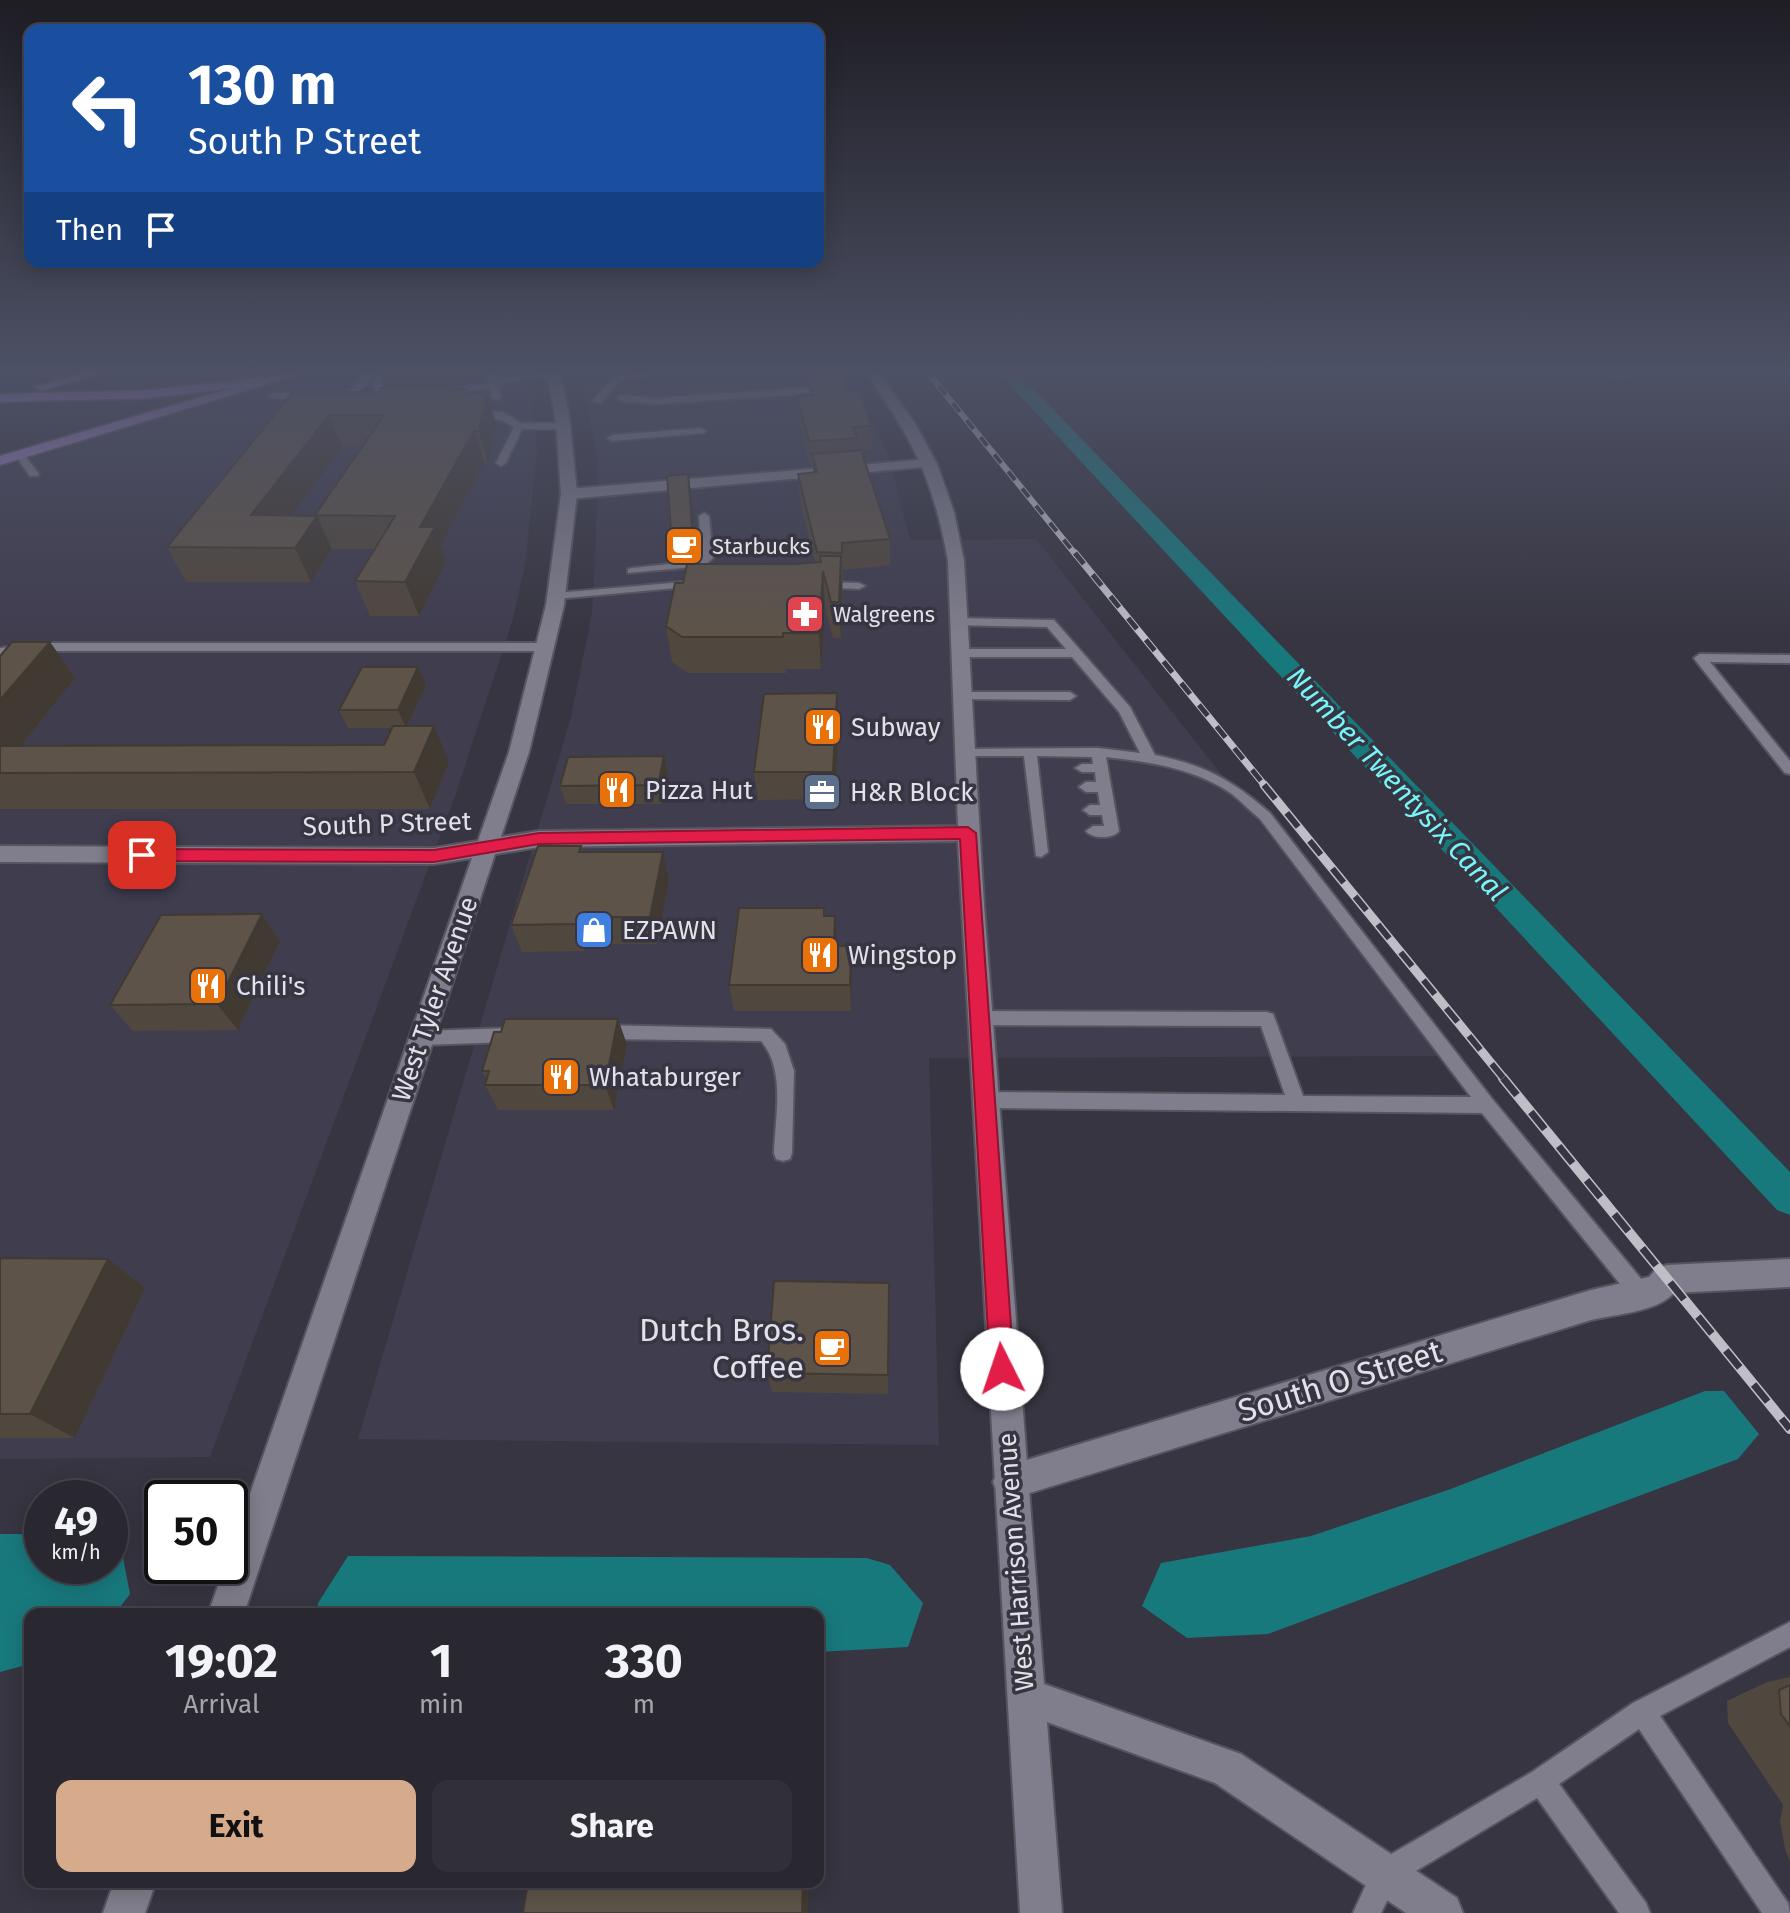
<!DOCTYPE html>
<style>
:root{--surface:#292831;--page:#313039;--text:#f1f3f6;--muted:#a5a6ab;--line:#45444d;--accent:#d6ab8b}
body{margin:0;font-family:"Fira Sans",sans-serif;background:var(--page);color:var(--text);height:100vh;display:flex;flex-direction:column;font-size:30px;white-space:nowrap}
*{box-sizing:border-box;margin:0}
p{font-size:26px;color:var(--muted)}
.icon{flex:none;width:44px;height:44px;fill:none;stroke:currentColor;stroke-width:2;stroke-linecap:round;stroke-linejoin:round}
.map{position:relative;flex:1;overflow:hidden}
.drawer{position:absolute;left:24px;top:1608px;width:800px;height:280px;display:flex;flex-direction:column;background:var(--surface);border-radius:16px;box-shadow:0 4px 20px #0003,0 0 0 2px var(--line)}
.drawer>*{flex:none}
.hud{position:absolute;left:24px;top:24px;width:800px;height:244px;border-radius:16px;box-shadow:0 4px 20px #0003,0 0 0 2px var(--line);background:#1a4fa0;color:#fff;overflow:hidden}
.speed{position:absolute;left:24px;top:1480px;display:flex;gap:16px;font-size:40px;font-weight:700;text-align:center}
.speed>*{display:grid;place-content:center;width:104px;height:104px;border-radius:50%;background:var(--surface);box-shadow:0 4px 20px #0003,0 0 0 2px var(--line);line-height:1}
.speed small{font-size:20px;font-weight:400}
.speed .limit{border:4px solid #111;border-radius:12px;background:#fff;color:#111}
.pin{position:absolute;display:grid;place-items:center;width:68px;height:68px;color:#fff;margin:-34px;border-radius:16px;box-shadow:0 4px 12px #0006}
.me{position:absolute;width:88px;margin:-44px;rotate:356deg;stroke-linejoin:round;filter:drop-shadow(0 0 6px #0008)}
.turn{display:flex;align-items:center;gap:28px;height:168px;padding:0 32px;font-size:36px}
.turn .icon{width:104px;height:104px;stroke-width:2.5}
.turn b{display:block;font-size:56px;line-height:68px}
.then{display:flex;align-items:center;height:76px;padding:0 32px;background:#0003;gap:16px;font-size:30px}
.eta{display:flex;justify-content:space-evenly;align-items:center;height:136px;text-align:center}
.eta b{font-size:48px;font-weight:700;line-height:56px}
.cta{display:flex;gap:16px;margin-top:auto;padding:16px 32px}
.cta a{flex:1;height:92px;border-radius:16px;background:var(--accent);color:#111;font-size:32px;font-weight:700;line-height:92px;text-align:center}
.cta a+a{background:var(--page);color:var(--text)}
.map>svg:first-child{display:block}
.built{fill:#403d4f}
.water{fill:#18797d}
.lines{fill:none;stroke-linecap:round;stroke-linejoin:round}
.canal{fill:#18797d;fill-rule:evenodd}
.lane-casing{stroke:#56545e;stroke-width:4}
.street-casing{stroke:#56545e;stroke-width:4}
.secondary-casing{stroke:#56545e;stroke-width:4}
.primary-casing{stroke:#56545e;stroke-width:4}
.highway-casing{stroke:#56545e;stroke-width:4}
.lane{fill:#807e8c;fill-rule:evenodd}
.street{fill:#807e8c;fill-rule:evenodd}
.secondary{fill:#807e8c;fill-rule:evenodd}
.primary{fill:#9d80c7;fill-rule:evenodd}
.highway{fill:#b181ee;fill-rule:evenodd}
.rail-far3-casing{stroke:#bfbec7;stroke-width:6}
.rail-far2-casing{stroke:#bfbec7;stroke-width:7}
.rail-far1-casing{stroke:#bfbec7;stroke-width:9}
.rail-casing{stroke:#bfbec7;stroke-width:10}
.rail-far3{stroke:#373541;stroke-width:4;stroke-dasharray:11;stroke-linecap:butt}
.rail-far2{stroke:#373541;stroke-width:5;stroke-dasharray:14;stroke-linecap:butt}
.rail-far1{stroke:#373541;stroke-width:6;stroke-dasharray:18;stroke-linecap:butt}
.rail{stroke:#373541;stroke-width:7;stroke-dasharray:22;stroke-linecap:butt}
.wall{fill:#50473e;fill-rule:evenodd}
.shaded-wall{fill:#413a32}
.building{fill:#5d5348;stroke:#413a32;stroke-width:2}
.route{fill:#e11d48;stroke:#92132f;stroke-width:2}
.labels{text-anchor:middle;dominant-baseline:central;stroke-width:7;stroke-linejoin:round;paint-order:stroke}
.far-poi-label{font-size:22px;fill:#e2e1e9;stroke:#373541;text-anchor:start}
.poi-label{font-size:26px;fill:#e2e1e9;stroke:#373541;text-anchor:start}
.street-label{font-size:26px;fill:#e2e1e9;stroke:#373541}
.water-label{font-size:28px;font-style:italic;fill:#76f6fa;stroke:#373541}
.near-poi-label{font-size:32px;fill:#e2e1e9;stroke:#373541;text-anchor:end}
.near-street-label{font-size:32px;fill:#e2e1e9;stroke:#373541}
</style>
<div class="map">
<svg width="1790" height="1913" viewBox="0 0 1790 1913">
<rect width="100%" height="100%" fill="#373541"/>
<g class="built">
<polygon points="333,369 528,369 537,450 525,565 513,619 456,793 210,1457 0,1459 0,468 204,405"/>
<polygon points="581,369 835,369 870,417 888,454 910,540 1036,539 1443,1056 929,1058 939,1445 358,1439 571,717 592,613 595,564 598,464"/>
</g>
<g class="water">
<polygon points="1705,1391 1724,1391 1759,1434 1738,1459 1268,1634 1187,1638 1142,1606 1161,1563 1311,1536 1448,1490"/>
<polygon points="0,1534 42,1534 42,1566 110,1566 110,1546 122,1552 130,1594 115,1614 30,1614 30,1664 0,1672"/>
<polygon points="348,1556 867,1558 890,1565 923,1603 908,1647 818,1652 818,1614 317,1614 318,1603"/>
</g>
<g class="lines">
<polygon class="canal" points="995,369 1014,369 1790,1172 1790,1215 1777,1210"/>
<g class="lane-casing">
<g id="lane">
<polygon points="374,369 381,371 382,394 395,395 395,399 375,398 373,376 357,394 335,399 330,396 351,390 363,373"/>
<polygon points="487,369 495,369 497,379 554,371 558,374 498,384 501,397 496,400 491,397 490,388 443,394 438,391 486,384 488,381"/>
<polygon points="659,369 680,369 619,381 601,403 593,401 613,377"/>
<polygon points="815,369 823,369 830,389 819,393 655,404 622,401 617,398 622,395 655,398 818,387 822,386"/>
<polygon points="1603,369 1614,369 1625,377 1618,379"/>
<polygon points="273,393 311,393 316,396 311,399 270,398 268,396"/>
<path d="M469,411L503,412L521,423H563L568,426L563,429H522L506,463L501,466L496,463L514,427C495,414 484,421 467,413Z"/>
<polygon points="701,428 706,431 704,433 612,441 607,438 612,435"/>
<polygon points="17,453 23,453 39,474 38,476 30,476 15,455"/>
<polygon points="704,513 709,516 713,558 704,566 628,573 628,569 632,568 697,561 701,557 699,516"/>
<polygon points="694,581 700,584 698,586 556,599 550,596 556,593"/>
<polygon points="821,582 859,583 865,586 859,589 817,587 815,585"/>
<path d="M958,618L1054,620L1130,707L1155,755C1205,765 1232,780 1270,813L1493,1100L1647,1286L1650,1293L1647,1300L1640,1303L1633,1300L1482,1113L985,1108L979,1105L976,1100L979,1095L985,1092L1285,1095L1261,1026L980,1025L974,1023L972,1018L974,1013L980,1011L1267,1012L1273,1014L1275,1019L1303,1096L1471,1097L1260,819C1250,811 1242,802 1232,794C1195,768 1149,762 1106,757L1119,831C1113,839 1092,839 1086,831L1093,826H1104L1102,815H1090L1083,810L1090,805H1100L1098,792H1086L1079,787L1086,782H1096L1095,772H1082L1075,768L1082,764H1093L1092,757L1037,756L1048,852L1041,857L1036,856L1024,756H964L959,755V749L1098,748L1140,753L1119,712L1072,657H960L954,653L960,649H1066L1047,627L954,625L952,622Z"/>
<polygon points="43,643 546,643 552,647 546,651 43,651 0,656 0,648"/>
<polygon points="1700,654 1790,655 1790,663 1710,662 1790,761 1790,774 1785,773 1696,661 1694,658"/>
<polygon points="961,692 1070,692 1076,696 1070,700 956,699 956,693"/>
<path d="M600,1025L771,1029L785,1044L794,1071L792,1153L790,1159L783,1161L776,1159L774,1153C775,1118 786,1069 761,1041L600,1039L594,1037L592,1032L594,1027Z"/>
<polygon points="513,1028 519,1030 521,1035 519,1040 513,1042 422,1045 416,1043 413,1038 416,1033 422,1031"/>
<polygon points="1790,1622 1790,1647 1660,1716 1788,1903 1790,1913 1762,1913 1639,1729 1559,1784 1646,1903 1650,1913 1619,1913 1537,1798 1396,1883 1381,1913 1353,1913 1376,1863 1532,1772 1633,1703"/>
</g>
</g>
<g class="street-casing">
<g id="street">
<polygon points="930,459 937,463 935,466 569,499 561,494 569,489"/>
<path d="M1790,1259V1287L1674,1293C1657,1312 1616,1314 1591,1320L1010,1499L998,1494L993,1482L998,1470L1010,1465L1591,1290L1649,1277L1656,1269L1667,1265Z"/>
</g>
</g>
<g class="secondary-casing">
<g id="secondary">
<path d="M546,369H560L570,422L577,494L564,605L529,752L501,837L539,831L958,826L948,561C933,476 912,439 864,369H877L917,427L937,464L954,512L964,561L984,905L1044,1684L1241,1754L1457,1898L1463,1913H1406L1215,1783L1047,1722L1062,1913H1020L958,841L539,847L495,854L244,1614H208L225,1566H230V1551L472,858L434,864L0,862V846L434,848L478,841L509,752L546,605L561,494L556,422Z"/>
<polygon points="114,1882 156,1882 145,1913 103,1913"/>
</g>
</g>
<g class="primary-casing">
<polygon id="primary" points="297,369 318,369 0,465 0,456"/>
</g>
<g class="highway-casing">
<g id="highway">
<polygon points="96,369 118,369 41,391 34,387"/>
<polygon points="262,377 269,381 267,384 149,398 0,402 0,394 149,390"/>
</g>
</g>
<use href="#lane" class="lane"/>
<use href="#street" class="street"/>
<use href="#secondary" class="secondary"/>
<use href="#primary" class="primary"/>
<use href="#highway" class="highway"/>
<g class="rail-far3-casing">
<polyline id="rail-far3" points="925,369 1076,555"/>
</g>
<g class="rail-far2-casing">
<polyline id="rail-far2" points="1075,553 1266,787"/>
</g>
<g class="rail-far1-casing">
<polyline id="rail-far1" points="1264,785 1505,1080"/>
</g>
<g class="rail-casing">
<polyline id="rail" points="1503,1078 1790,1429"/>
</g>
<use href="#rail-far3" class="rail-far3"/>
<use href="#rail-far2" class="rail-far2"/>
<use href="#rail-far1" class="rail-far1"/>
<use href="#rail" class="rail"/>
</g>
<g class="wall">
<path d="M386,369H476L478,382L416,389L487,393L496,425L488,463H484L441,545L446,562L419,616H370L355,581L374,549H332L311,582H186L167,547L293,392H380L390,388L386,375ZM342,447H362L315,515H292Z"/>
<polygon points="809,378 849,392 871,426 872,450 862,451 890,539 890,565 843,570 841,638 833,638 825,607 821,669 786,669 786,673 688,673 672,662 666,626 683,583 794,564 815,562 800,500 798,474 813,473 813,466 810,466 799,420 797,396 810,395"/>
<polygon points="50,642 75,678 21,746 384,745 392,728 348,728 339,710 426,685 407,726 449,762 430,809 0,809 0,656"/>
<polygon points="839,721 835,799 758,800 754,772"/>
<polygon points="664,756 668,774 662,804 566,804 560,786"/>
<polygon points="581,846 583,852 669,880 657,944 587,944 585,951 522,952 511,925"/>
<polygon points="262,914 280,941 238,1030 133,1031 110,1005"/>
<polygon points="825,916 837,946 852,973 851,1011 734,1011 729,985"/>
<polygon points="618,1019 627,1045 614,1110 498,1110 485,1085 487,1080 482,1071 501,1032"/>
<polygon points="0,1258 145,1288 75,1438 0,1438"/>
<polygon points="889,1283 888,1394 772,1392 767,1373"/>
<polygon points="1790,1677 1790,1861 1785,1849 1780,1821 1783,1805 1728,1723 1727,1701 1767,1682"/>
</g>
<g class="shaded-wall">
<polygon points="440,369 476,369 478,382 391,391 386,375"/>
<polygon points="683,369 750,369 684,377"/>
<polygon points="487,393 496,425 488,463 479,431"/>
<polygon points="329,415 342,447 267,549 251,515"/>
<polygon points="474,431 484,463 441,545 446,562 419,616 405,582 420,527"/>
<polygon points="688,474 691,491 696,558 675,560 672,543"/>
<polygon points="317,516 332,549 311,582 295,548"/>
<polygon points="841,556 842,592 841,638 839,602"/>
<polygon points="823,571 825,607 821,669 819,633"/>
<polygon points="50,642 75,678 0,772 0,700"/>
<polygon points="418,667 426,685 406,728 398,710"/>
<polygon points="837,693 839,721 835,799 833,772"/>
<polygon points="434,726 449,762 430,809 414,772"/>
<polygon points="664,756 668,774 662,804 658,785"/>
<polygon points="663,852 669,880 657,944 650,917"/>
<polygon points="262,914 280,941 238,1030 217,1004"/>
<polygon points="835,916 837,943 835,973 834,946"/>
<polygon points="578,917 587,944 585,951 576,924"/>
<polygon points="851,946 852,973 851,1011 850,985"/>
<polygon points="618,1019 627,1045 614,1110 605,1085"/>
<polygon points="108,1259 145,1288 75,1438 30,1414"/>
<polygon points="803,1882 809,1882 808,1913 802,1913"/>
</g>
<g class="building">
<polygon points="386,369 440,369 386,375"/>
<polygon points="844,376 849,392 860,391 871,426 853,427 857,438 809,441 797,396 814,395 809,378"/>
<polygon points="380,388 467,389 465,392 487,393 479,431 474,431 420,527 435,527 405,582 355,581 395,516 315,515 384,415 329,415 251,515 317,516 295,548 167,547 293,392 380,392"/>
<polygon points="861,450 890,539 842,543 842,553 817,552 798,474 817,472 812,454"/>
<polygon points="688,474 693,540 672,543 667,476"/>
<polygon points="820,556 841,556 839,602 831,602 823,571 819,633 783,633 783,637 682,637 666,626 675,583 683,583 687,564 794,564 821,562"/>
<polygon points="12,642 50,642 0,700 0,656"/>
<polygon points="362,667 418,667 398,710 339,710"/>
<polygon points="837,693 833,772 754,772 764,694"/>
<polygon points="393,726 434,726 414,772 0,773 0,746 384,745"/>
<polygon points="664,756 658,785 560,786 568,757"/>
<polygon points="538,846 581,846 579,852 663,852 650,917 578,917 576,924 511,925"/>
<polygon points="739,908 824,908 824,916 835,916 834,946 851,946 850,985 729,985"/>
<polygon points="262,914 217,1004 110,1005 161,915"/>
<polygon points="505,1019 618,1019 605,1085 485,1085 489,1071 482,1071 494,1032 501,1032"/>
<polygon points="0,1258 108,1259 30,1414 0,1414"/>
<polygon points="774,1281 889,1283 888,1375 767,1373"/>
<polygon points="1790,1685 1790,1726 1781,1714 1779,1690"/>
<polygon points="528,1882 803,1882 802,1913 523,1913"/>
</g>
<linearGradient id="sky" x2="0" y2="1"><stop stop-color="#1e1d24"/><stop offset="0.58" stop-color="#4d5165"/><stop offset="1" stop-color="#4d5165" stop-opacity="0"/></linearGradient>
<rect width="1790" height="637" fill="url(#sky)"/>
<polygon class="route" points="968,827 976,833 1014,1369 1011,1377 1002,1381 994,1377 990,1369 960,839 539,844 434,862 142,861 134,855 142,849 434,850 539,833"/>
<defs>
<g id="cafe-square" transform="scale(2)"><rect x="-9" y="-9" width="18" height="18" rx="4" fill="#e8710a" stroke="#373541"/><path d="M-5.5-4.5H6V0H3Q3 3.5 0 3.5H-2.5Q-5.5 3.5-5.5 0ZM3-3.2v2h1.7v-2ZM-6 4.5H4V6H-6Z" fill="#fff"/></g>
<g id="pharmacy-square" transform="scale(2)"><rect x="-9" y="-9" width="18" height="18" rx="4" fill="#e0444e" stroke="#373541"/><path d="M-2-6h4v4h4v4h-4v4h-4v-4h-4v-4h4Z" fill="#fff"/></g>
<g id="restaurant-square" transform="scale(2)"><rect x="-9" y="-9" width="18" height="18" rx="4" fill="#e8710a" stroke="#373541"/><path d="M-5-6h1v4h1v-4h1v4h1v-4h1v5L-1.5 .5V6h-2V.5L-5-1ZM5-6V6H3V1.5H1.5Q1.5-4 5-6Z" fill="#fff"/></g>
<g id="office-square" transform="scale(2)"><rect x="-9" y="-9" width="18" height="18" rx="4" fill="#5c6f8a" stroke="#373541"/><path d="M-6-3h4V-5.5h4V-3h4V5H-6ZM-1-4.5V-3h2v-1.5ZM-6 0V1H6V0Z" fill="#fff"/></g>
<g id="shop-square" transform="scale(2)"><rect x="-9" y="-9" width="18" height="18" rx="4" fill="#3f7fe0" stroke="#373541"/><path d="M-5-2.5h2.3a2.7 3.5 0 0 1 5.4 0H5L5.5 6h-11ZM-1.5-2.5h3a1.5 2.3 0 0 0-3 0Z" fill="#fff"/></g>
</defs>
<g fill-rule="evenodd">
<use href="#cafe-square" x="684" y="546"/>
<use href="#pharmacy-square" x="805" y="614"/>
<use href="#restaurant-square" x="823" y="727"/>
<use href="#restaurant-square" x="617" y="790"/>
<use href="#office-square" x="822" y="792"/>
<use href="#shop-square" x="594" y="930"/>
<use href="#restaurant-square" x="820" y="955"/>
<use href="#restaurant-square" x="208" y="986"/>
<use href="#restaurant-square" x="561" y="1077"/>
<use href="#cafe-square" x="832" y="1348"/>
</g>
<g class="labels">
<g class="far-poi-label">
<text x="712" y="546">Starbucks</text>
<text x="833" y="614">Walgreens</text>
</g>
<g class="poi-label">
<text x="851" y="727">Subway</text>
<text x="645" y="790">Pizza Hut</text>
<text x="850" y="792">H&amp;R Block</text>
<text x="622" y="930">EZPAWN</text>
<text x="848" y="955">Wingstop</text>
<text x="236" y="986">Chili's</text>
<text x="589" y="1077">Whataburger</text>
</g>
<g class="street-label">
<text transform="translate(387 824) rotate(-2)">South P Street</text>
<text transform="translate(435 999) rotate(-71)">West Tyler Avenue</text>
<text transform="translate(1016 1562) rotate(-94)">West Harrison Avenue</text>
</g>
<g class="water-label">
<text transform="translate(1397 784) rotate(47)">Number Twentysix Canal</text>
</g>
<g class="near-poi-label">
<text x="804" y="1330">Dutch Bros.<tspan x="804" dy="37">Coffee</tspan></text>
</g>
<g class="near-street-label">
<text transform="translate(1340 1381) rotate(-17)">South O Street</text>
</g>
</g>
</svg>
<div class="speed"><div>49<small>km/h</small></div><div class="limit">50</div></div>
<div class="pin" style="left:142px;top:855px;background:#d93025"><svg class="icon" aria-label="arrive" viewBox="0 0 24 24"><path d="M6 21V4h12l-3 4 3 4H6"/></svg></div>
<svg class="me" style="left:1002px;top:1369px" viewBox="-20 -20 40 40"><circle r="19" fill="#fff"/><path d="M0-13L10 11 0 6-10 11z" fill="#e11d48"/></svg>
<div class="hud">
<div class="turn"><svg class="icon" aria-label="left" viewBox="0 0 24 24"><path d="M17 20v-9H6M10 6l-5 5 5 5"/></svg><div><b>130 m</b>South P Street</div></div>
<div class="then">Then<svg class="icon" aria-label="arrive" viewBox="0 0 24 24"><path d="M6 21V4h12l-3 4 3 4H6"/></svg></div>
</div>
<section class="drawer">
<div class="eta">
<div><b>19:02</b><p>Arrival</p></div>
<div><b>1</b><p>min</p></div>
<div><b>330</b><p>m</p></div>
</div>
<div class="cta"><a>Exit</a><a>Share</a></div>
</section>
</div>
